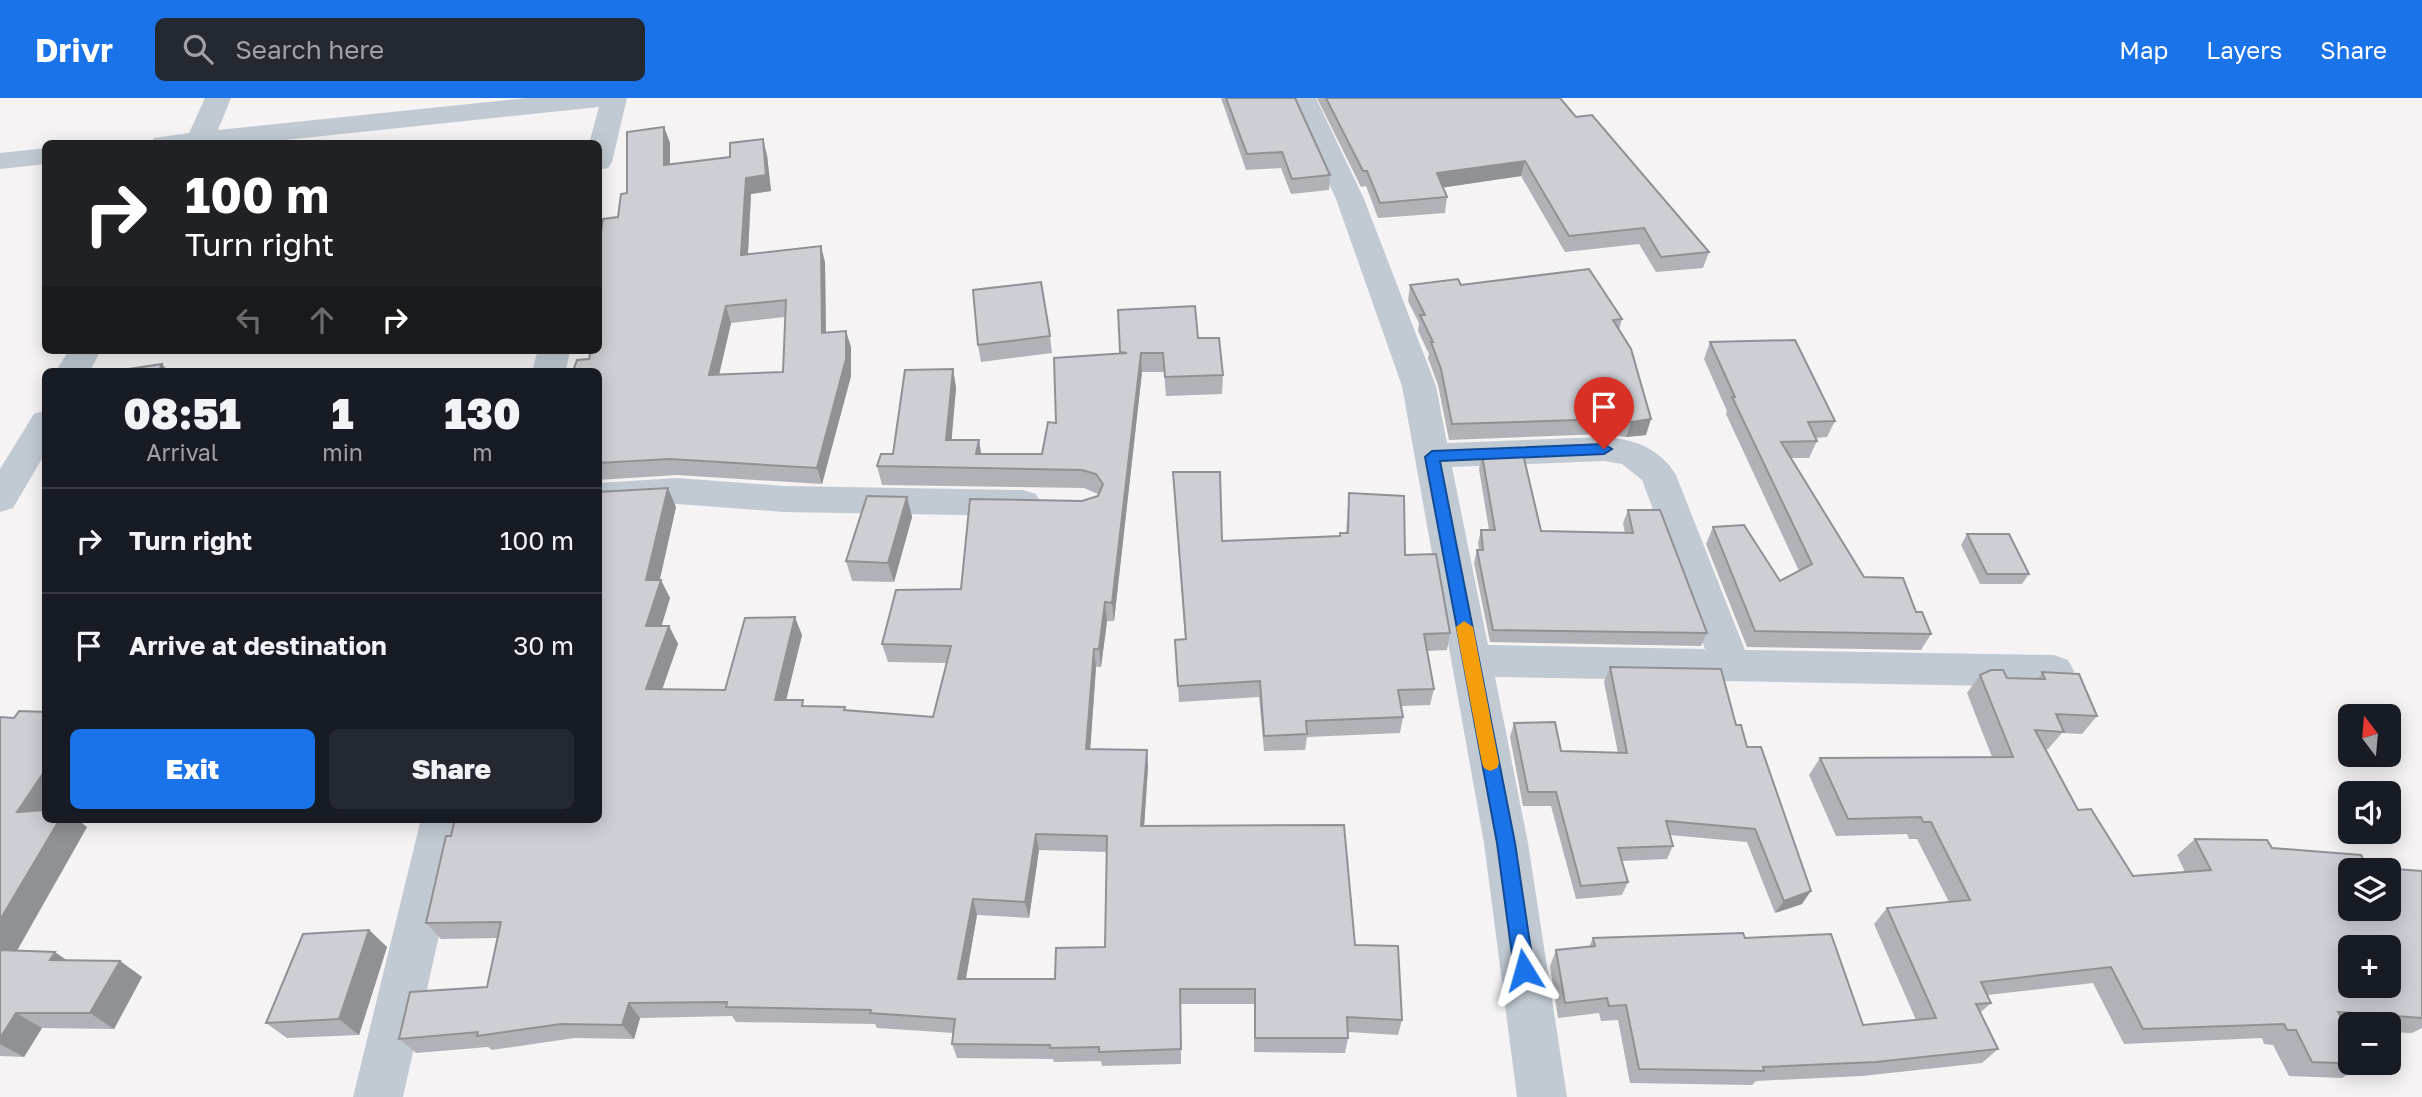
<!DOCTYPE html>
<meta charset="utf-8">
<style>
:root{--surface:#171b24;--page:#242831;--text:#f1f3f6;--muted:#9ea1a6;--line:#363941;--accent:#1a73e8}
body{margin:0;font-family:"Golos Text",sans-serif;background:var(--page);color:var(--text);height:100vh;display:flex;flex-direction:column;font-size:26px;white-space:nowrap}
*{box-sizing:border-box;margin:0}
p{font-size:23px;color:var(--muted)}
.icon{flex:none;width:38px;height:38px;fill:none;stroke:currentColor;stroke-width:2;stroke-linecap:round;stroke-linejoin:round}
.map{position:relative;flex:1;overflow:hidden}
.panel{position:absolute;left:42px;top:270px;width:560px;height:455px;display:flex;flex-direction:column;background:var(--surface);border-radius:10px;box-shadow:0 4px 18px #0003}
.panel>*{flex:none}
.guide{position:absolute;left:42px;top:42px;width:560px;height:214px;border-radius:10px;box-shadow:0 4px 18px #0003;background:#202124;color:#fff;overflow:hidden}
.needle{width:46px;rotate:344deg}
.controls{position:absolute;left:2338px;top:606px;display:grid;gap:14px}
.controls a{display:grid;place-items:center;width:63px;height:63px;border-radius:10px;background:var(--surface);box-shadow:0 4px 18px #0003;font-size:35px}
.pin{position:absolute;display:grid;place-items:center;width:60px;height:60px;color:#fff;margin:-72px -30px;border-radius:50% 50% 50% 0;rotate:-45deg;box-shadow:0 0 7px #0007}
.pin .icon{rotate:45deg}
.me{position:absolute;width:77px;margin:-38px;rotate:352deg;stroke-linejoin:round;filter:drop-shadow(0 0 5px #0008)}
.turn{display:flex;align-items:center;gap:24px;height:147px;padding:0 28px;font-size:32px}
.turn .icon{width:91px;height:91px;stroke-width:2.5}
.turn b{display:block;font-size:49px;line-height:60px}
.lanes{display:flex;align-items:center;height:66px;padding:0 28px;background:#0003;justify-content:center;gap:35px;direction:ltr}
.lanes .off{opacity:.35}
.eta{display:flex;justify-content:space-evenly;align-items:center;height:119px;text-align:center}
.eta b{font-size:42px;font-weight:800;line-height:49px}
.primary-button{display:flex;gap:14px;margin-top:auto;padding:14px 28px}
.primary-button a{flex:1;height:80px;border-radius:10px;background:var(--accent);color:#fff;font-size:28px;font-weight:800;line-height:80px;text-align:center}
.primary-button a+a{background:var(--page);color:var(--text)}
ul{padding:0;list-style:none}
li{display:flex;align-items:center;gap:21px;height:105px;padding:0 28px;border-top:2px solid var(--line)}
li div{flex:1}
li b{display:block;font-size:26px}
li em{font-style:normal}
header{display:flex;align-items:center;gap:42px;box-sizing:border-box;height:98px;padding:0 35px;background:var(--accent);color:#fff}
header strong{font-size:33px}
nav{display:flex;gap:38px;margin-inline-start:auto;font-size:24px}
.search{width:490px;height:63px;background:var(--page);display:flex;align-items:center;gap:18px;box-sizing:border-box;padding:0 24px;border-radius:10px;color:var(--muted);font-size:26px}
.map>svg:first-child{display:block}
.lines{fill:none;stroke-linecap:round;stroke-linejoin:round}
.minor{fill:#c1cad2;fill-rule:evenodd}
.wall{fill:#b0b2b7;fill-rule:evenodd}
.shaded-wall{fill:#909195}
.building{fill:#cdcfd5;stroke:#909195;stroke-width:2;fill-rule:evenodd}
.route{fill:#1a73e8;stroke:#114b97;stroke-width:2}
.slow{fill:#f59e0b}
</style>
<header>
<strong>Drivr</strong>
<div class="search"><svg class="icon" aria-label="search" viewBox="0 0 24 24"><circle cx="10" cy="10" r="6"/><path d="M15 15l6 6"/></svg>Search here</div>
<nav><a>Map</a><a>Layers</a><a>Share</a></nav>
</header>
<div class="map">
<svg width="2422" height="999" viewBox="0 0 2422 999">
<rect width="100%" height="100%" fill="#f5f3f3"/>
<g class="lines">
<g class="minor">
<polygon points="205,0 231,0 218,32 527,0 627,0 612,64 608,70 598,72 598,46 589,46 599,9 247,46 151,46 154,40 189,35"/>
<path d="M1290,0H1316L1364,101L1436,288L1447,345L1604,339C1634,341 1660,350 1676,377L1745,552L2054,557L2068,562L2074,573L2068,584L2054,589L1495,579L1528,745L1567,999H1517L1484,745L1402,288L1336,101ZM1604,363L1622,366L1642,382L1705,551L1488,547L1452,369Z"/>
<polygon points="46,50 46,66 0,71 0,55"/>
<polygon points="69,252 101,252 90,273 56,273"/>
<polygon points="538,252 570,252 566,273 532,273"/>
<polygon points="46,312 46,354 13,410 0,414 0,371 34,316"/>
<polygon points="677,380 784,388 1023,392 1036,396 1041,405 1036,414 1023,418 784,414 677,406 598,411 598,385"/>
<polygon points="421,721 465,721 403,999 353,999"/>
</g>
</g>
<g class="wall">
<polygon points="1221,0 1295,0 1330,77 1329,92 1291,96 1281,70 1246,72"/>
<polygon points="1317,0 1560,0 1576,19 1709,154 1703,170 1656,174 1639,146 1565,154 1521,78 1443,89 1447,99 1445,115 1378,120 1366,88 1361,89"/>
<path d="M664,29L670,45V66L767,57L771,93L751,96L748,156L825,164L826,235L851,249V278L822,386L677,377L598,382V273L589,261L600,191L598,188V155L618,119L627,95ZM785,219L783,274L719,277L731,225Z"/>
<polygon points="1410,187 1461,187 1622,221 1619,232 1646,337 1626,339 1604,336 1449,342 1438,287 1428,260 1429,256 1418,233 1419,225 1408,203"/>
<polygon points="1050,238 1052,255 981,264 978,247"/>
<path d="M1198,240L1223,277L1222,296L1166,298L1164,274H1142L1114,523H1107L1101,569H1096L1090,651L1147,652L1148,669L1144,728L1355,847L1402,922L1398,937L1348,934V940L1345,955L1254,954V906H1181V966L1102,968L1101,963L1054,964L1053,961L957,960L952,946L954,935L877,930L875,926L736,924L732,918L640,920L634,941L574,940L492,952L488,949L416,955L399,941L487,889L497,840L441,841L426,825L451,738L676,409L659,482L670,500L661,528H669L678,546L662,591L725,592L802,537L786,602L805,608L845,609L846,612L933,619L947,565L888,564L882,546L961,491L1082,403L1098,398V396L1084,390L882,387L877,368L893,356L953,271L956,290L951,342L981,356H1042L1056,325L1120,255ZM1039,752L1107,754L1105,849L1055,881H966L977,817L1029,820Z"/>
<polygon points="1710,244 1835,323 1827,339 1816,340 1817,343 1809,360 1791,360 1864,479 1916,514 1931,536 1921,552 1747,549 1706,446 1713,429 1780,483 1799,473 1726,316 1727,313 1704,261"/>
<polygon points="1482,357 1541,433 1625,435 1623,425 1628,412 1707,535 1701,548 1490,544 1474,465 1477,452 1479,452 1478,445 1481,432 1489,432 1479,371"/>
<polygon points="1173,374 1222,443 1339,438 1340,435 1346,435 1349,395 1405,457 1450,535 1447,552 1427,553 1434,591 1430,607 1401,608 1403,619 1400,635 1307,639 1305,652 1264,653 1259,599 1179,604 1175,542 1185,541"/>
<polygon points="907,399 912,419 894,484 852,483 846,463"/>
<polygon points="1967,436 2029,476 2022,486 1980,486 1961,447"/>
<polygon points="1610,569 1736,627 1747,649 1802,806 1775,815 1747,744 1670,737 1673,748 1667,761 1622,763 1628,784 1622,797 1576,801 1551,708 1523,708 1510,639 1514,625 1561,653 1618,655 1604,584"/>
<polygon points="2042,574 2097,618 2082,636 2062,635 2048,651 2046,651 2078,712 2133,778 2185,774 2177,757 2195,741 2272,750 2367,769 2422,773 2422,930 2412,935 2389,934 2389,926 2350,926 2350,931 2347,931 2366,966 2342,980 2289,978 2273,947 2264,946 2262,940 2124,946 2093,885 1987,897 1991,905 1980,915 1998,951 1982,965 1862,978 1756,983 1752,987 1630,985 1618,922 1601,923 1599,915 1558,920 1550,868 1556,852 1589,849 1593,840 1745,840 1863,927 1916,922 1874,826 1887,810 1949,804 1917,741 1909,741 1907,736 1836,738 1809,677 1820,660 1992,659 1967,595 1980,577 2007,580 2037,581"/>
<polygon points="0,619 14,620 46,721 87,729 17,853 67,862 120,863 142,879 114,931 42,930 24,959 0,958"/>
<polygon points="369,832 387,849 359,937 287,940 266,925"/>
</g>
<g class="shaded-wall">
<polygon points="664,29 670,45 670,83 664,67"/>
<polygon points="763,41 767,57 771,93 751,96 747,173 741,157 746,80"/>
<polygon points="1525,63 1521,78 1434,91 1437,75"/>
<polygon points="821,148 825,164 826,252 822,235"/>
<polygon points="726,208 731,225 715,294 709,277"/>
<polygon points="846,233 851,249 851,278 822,386 817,370"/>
<polygon points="1141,255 1142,274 1114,523 1112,505"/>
<polygon points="162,266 168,273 159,273"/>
<polygon points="953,271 956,290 950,361 946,342"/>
<polygon points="1651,321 1646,337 1626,339 1631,324"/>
<polygon points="979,342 982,361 976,356"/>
<polygon points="668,390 676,409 656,499 661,482 670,500 656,546 646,528 646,482"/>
<polygon points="907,399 912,419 894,484 888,465"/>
<polygon points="1105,504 1107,523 1101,569 1099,551"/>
<polygon points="795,519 802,537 782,619 775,602"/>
<polygon points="669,528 678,546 656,609 646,591"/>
<polygon points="1094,551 1096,569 1089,669 1086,651"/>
<polygon points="1147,652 1148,669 1143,745 1141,728"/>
<polygon points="46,671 46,721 17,714"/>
<polygon points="60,721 77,721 87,729 8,868 0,863 0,822"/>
<polygon points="1036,736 1039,752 1029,820 1025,804"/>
<polygon points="1811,793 1802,806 1775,815 1784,803"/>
<polygon points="973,801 977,817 963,896 958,881"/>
<polygon points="369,832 387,849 359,937 339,921"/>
<polygon points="55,854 79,871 50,862"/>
<polygon points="120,863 142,879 114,931 90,915"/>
<polygon points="629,905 640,920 634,941 622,927"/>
<polygon points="16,915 42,930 24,959 0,946 0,940"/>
</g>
<g class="building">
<polygon points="1226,0 1295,0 1330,77 1292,81 1282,54 1247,56"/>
<polygon points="1326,0 1560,0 1576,19 1592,17 1709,154 1661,159 1644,130 1569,138 1525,63 1437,75 1447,99 1380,105 1367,73 1363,73"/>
<path d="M664,29V67L730,59V45L763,41L766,77L746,80L741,157L821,148L822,235L846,233V261L817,370L670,361L598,365V273H573L577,262L589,261L591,252H598V198L601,179H598V155L603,121L618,119L621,96L627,95V34ZM786,202L783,274L709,277L726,208Z"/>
<polygon points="1589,171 1622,221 1613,222 1631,251 1651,321 1631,324 1609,321 1452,326 1441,271 1431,244 1433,244 1420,217 1425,217 1410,187 1458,181 1461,187"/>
<polygon points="1041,184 1050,238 978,247 973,192"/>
<path d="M1195,208L1198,240H1219L1223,277L1165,279L1163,255H1141L1112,505L1105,504L1099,551H1094L1086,651L1147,652L1141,728L1344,727L1355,847L1398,848L1402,922L1347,919L1348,940H1255V891H1180L1181,951L1099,954V949L1050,950V947L952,946L955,921L870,915L871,912L726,909L727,904L629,905L622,927L561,926L477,938L478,934L399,941L410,894L487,889L501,824L426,825L446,738H451L455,721H598V394L668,390L646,482H661L646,528H669L646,591L725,592L745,520L795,519L775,602H803L802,608L845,609L844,612L933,619L951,548L882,546L896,492L961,491L970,401L1082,403L1098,398L1103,386L1096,376L1082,372L877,368L881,356H893L905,272L953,271L946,342H979L976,356H1042L1048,324L1056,325L1054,260L1127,255L1120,254L1118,212ZM1036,736L1107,738L1105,849L1056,850L1055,881H958L973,801L1025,804Z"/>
<polygon points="1795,242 1835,323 1808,324 1817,343 1781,344 1864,479 1903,480 1916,514 1922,514 1931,536 1755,533 1713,429 1744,427 1780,483 1812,466 1732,299 1735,299 1710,244"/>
<polygon points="162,266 159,273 115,273"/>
<polygon points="1523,356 1541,433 1633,435 1628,412 1660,412 1707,535 1493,532 1477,452 1483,452 1481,432 1495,432 1482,357"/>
<polygon points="1173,374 1220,374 1222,443 1340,438 1340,435 1348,435 1349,395 1404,398 1405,457 1436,456 1450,535 1424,536 1434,591 1398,592 1403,619 1306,623 1307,636 1264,638 1260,583 1178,588 1175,542 1186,541"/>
<polygon points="867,398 907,399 888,465 846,463"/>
<polygon points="1967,436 2009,436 2029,476 1987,476"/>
<polygon points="1610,569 1721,571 1736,627 1741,627 1747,649 1761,649 1811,793 1784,803 1755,731 1666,723 1673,748 1618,750 1628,784 1581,788 1556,694 1528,694 1514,625 1555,624 1561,653 1627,655"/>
<path d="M1991,572H2003L2007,580L2045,581L2042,574L2079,576L2097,618L2056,616L2064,634L2035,632L2078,712L2091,711L2133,778L2211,772L2195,741L2267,742L2272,750L2361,757L2367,769L2422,773V920L2338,914L2350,936V964H2365L2366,966L2312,964L2296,932H2287L2284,926L2143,931L2111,869L1981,884L1991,905L1976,906L1998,951L1876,964L1763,969L1764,973L1639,971L1626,907L1609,908L1607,900L1565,905L1556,852L1595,848L1593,840L1743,835L1745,840L1831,836L1863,927L1936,920L1887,810L1970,802L1931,724H1923L1921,719L1848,721L1820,660L2013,659L1980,577ZM2350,772H2389V810H2350ZM2350,849H2389V887H2350Z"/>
<polygon points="19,613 46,614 46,671 17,714 46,712 46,721 60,721 0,822 0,619 14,620"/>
<polygon points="369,832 339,921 266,925 303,836"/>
<polygon points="0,852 55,854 50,862 120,863 90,915 16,915 0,940"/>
</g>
<polygon class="route" points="1604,346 1612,351 1604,356 1440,363 1515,745 1534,872 1531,878 1524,881 1517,878 1514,872 1497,745 1425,359 1432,353"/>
<polygon class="slow" points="1464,523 1473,529 1499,665 1497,670 1490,673 1484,670 1482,665 1456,529"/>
</svg>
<div class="controls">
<a><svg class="needle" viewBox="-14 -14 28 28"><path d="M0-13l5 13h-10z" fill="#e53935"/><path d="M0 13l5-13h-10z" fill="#9ea1a6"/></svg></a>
<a><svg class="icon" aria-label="sound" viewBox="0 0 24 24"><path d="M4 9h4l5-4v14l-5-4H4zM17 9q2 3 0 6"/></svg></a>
<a><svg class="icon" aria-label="layers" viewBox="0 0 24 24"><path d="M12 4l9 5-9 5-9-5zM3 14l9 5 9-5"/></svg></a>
<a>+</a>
<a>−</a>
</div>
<div class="pin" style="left:1604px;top:351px;background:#d93025"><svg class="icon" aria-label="arrive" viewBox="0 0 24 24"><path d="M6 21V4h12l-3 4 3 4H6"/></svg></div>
<svg class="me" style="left:1524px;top:872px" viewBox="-20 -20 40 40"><path d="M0-17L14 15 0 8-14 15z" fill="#1a73e8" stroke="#fff" stroke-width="4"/></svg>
<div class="guide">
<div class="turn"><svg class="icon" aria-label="right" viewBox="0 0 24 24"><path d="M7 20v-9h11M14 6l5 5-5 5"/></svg><div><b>100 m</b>Turn right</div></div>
<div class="lanes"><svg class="icon off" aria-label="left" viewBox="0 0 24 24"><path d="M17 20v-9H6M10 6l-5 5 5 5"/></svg><svg class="icon off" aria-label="ahead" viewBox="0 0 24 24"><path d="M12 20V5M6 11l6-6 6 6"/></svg><svg class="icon" aria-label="right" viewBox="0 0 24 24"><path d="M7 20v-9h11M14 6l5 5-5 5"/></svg></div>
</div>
<section class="panel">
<div class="eta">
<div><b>08:51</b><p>Arrival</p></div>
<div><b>1</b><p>min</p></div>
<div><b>130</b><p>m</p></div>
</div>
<ul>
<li><svg class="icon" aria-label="right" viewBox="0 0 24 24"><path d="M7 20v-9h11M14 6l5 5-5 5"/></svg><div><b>Turn right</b></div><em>100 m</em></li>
<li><svg class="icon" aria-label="arrive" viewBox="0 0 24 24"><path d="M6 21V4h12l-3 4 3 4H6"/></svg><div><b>Arrive at destination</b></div><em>30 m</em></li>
</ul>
<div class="primary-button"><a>Exit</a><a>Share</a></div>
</section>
</div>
